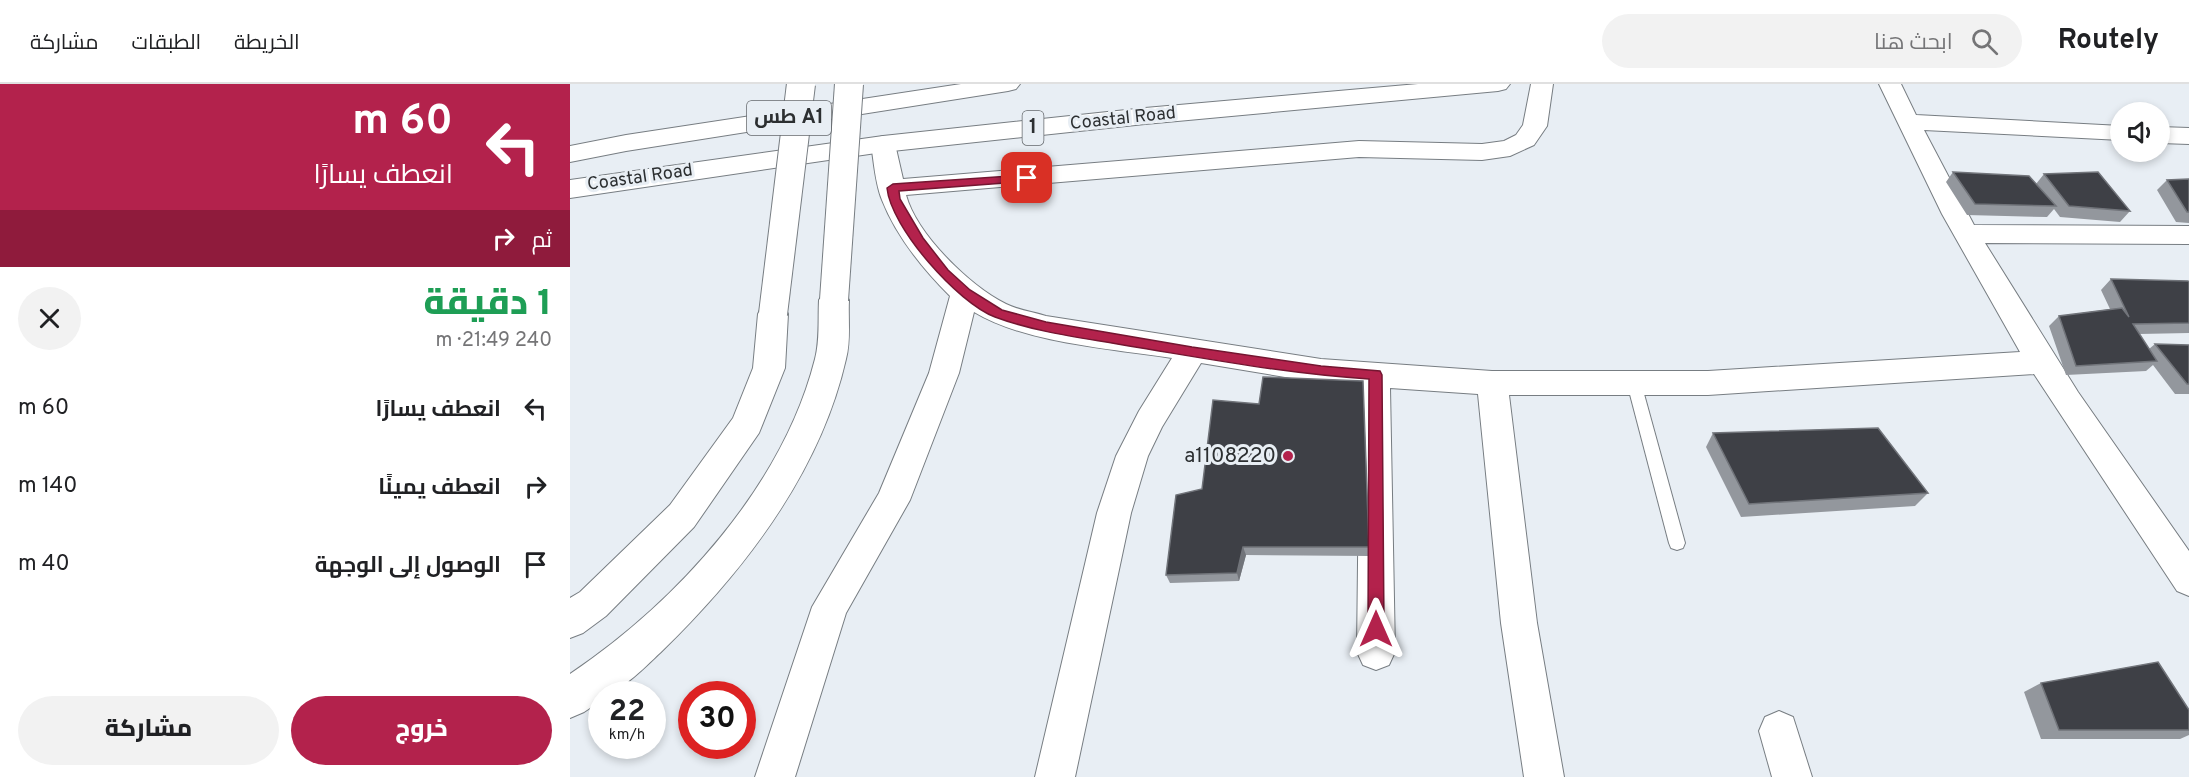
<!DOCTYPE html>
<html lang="ar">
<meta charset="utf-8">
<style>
:root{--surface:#fff;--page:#f2f2f2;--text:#202124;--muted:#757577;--line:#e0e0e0;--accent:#b3224c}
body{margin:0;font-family:Overpass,Cairo,sans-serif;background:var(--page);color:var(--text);direction:rtl;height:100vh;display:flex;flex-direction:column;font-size:22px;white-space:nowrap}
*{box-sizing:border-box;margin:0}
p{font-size:20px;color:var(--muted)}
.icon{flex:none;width:33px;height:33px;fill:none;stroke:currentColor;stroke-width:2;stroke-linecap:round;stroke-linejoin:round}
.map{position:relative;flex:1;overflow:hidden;direction:ltr}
.panel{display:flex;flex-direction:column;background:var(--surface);width:570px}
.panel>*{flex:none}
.top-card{background:#b3224c;color:#fff;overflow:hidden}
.buttons{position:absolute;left:1540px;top:18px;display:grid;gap:12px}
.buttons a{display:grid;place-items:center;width:60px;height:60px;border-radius:50%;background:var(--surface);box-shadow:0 3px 9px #0003;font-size:30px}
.speed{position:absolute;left:18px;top:597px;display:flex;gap:12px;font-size:30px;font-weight:700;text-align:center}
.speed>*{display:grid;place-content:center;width:78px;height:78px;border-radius:50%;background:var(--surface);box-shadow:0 3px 9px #0003;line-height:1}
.speed small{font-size:15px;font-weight:400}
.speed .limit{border:9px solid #d22;background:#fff;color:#111}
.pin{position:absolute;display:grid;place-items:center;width:51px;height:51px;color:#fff;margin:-26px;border-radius:12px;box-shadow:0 3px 9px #0006}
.me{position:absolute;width:66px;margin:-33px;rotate:0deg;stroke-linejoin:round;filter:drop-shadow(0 0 4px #0008)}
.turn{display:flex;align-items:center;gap:21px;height:126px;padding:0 18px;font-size:27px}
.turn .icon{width:78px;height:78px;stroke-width:2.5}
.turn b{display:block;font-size:42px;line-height:51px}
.then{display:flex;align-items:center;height:57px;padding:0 18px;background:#0003;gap:12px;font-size:22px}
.round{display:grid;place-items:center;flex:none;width:63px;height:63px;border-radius:32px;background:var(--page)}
.summary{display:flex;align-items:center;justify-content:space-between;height:102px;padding:0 18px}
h1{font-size:36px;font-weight:800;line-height:45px;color:#1e9e55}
.action{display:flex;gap:12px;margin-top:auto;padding:12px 18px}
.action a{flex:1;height:69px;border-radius:36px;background:var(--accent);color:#fff;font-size:24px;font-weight:800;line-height:69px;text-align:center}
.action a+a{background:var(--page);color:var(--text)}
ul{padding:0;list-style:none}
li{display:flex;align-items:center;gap:18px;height:78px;padding:0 18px}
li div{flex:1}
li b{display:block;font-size:22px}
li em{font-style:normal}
header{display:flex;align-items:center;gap:36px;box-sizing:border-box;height:84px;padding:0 30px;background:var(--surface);border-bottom:2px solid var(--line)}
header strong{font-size:28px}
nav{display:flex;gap:33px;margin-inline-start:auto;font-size:21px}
.search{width:420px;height:54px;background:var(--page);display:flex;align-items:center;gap:15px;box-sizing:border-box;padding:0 21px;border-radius:33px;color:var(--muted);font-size:22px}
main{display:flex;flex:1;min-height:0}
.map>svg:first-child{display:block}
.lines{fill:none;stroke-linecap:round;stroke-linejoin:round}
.service-casing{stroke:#777d82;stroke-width:2}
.minor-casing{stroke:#777d82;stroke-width:2}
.trunk-casing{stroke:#777d82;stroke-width:2}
.service{fill:#fff;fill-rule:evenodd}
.minor{fill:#fff;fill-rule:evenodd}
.trunk{fill:#fff;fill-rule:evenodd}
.trunk-bridge-casing{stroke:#777d82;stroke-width:30;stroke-linecap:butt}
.trunk-bridge{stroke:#fff;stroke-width:28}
.wall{fill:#93979d}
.shaded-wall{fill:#71747a}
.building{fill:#3e4046;stroke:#71747a;stroke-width:1.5}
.route{fill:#b3224c;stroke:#741631;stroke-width:1.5}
.poi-dot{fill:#b3224c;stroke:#e8eef4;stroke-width:2}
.labels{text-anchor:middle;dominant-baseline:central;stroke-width:6;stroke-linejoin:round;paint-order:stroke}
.far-street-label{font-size:18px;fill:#2c2f31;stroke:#e8eef4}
.shield{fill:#e8eef4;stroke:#64686c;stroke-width:1.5}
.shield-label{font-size:20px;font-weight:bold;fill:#2c2f31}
.poi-label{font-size:21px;fill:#2c2f31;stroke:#e8eef4;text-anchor:end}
</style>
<header>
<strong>Routely</strong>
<div class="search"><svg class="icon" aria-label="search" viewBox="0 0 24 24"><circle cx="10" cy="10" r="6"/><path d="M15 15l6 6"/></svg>ابحث هنا</div>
<nav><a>الخريطة</a><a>الطبقات</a><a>مشاركة</a></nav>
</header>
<main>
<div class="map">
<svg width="1619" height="693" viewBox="0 0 1619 693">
<rect width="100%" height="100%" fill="#e8eef4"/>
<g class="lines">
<g class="service-casing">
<polygon id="service" points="1064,293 1069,295 1071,299 1115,459 1113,464 1107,466 1101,464 1099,459 1057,299 1059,295"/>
</g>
<g class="minor-casing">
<g id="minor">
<path d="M961,0H983L977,42L964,61L940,72L912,76L789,73L336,111C347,151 400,202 436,220C448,226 463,228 476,232L751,275L922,287H1138L1450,268L1372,130L1309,0H1331L1346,31L1551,42V56L1354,46L1404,141L1619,142V160L1415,159L1508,308L1619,467V512L1607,507L1464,290L1138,311H939L967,539L994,693H954L931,539L908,310L820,304L825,568L819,581L806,586L793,581L787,568L790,301L751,299L631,279L592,343L578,372L561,429L505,693H465L527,429L546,372L569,327L602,274C543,265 455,259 404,228L389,289L340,416L276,529L225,693H185L242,523L309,409L359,289L380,212C353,185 326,152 312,116C305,99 304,78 301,60L304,55L313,52L322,55L325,60L333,95L789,57L912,60L934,57L946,51L953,41Z"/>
<polygon points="1590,43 1619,44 1619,60 1590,59"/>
<polygon points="1209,627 1223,633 1242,693 1202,693 1189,647 1195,633"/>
</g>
</g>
<g class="trunk-casing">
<g id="trunk">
<polygon points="391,0 450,0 446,5 438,7 56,67 0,78 0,62 56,51"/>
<polygon points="848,0 940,0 936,5 928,7 575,40 313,68 0,114 0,96 313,52 575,24"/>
<path d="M264,205L274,208L279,216C278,236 281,256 276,275C250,389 175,486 93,566C79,579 50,610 32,610V616L14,628L0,634V590C106,519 213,402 245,275C250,256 248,236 249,216L254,208Z"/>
<polygon points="203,219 214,222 218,230 215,284 189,349 124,443 36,532 13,549 0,554 0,514 10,508 100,421 163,334 183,284 188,230 192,222"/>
</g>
</g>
<use href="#service" class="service"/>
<use href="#minor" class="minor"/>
<use href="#trunk" class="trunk"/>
<g class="trunk-bridge-casing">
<g id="trunk-bridge">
<polyline points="264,216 279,0"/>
<polyline points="203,230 231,0"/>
</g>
</g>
<use href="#trunk-bridge" class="trunk-bridge"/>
</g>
<g class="wall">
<polygon points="1383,88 1466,100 1474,90 1560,127 1550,138 1490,133 1484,125 1477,133 1397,131 1376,98"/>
<polygon points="1619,95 1619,139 1606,138 1587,106 1597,96"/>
<polygon points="1541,195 1619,198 1619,249 1569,250 1579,265 1585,260 1619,261 1619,310 1605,310 1583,281 1576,287 1496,291 1479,242 1489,232 1540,225 1531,206"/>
<polygon points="793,297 800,472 676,471 669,497 600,499 596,491 632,405 689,320"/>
<polygon points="1143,349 1358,409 1345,422 1171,433 1136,363"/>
<polygon points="1471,599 1619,626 1619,651 1610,655 1471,655 1454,608"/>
</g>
<polygon class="shaded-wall" points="673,463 676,471 669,497 667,489"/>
<g class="building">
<polygon points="1383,88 1459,92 1486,122 1405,120"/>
<polygon points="1528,88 1560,127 1499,122 1474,90"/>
<polygon points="1619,95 1619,128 1617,128 1597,96"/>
<polygon points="1541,195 1618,197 1619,198 1619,239 1563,240 1587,277 1506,282 1489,232 1552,224 1559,233"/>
<polygon points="1585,260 1619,261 1619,300 1617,300"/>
<polygon points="693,293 793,297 799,463 673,463 667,489 596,491 606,411 632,405 643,316 689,320"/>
<polygon points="1308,344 1358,409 1179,420 1143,349"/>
<polygon points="1588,578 1619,626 1619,646 1489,646 1471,599"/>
</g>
<path class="route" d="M457,91L462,94L460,97L329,107L330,115L353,154L378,186L400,206L432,226L476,238L622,263L751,282L810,287L812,291L814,545L811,550L806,553L800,550L798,545L799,295C718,290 639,275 559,262C515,254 468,249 425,233C388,219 321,144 317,104L323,100Z"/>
<circle class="poi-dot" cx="718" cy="372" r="6"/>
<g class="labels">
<g class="far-street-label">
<text transform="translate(553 35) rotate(-6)">Coastal Road</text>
<text transform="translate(70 94) rotate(-8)">Coastal Road</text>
</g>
<g class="shield">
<rect x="177" y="17" width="84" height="34" rx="4.5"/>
<rect x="452.5" y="27" width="21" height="34" rx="4.5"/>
</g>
<g class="shield-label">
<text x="219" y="34">طس A1</text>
<text x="463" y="44">1</text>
</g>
<g class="poi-label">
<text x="706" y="372">a1108220</text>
</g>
</g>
</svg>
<div class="buttons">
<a><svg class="icon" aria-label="sound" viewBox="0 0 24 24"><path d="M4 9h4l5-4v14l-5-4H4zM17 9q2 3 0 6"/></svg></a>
</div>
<div class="speed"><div>22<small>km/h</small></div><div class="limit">30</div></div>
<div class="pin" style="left:457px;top:94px;background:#d93025"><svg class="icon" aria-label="arrive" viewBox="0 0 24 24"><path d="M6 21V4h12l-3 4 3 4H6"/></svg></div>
<svg class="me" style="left:806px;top:545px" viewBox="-20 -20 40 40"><path d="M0-17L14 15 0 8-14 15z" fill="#b3224c" stroke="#fff" stroke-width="4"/></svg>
</div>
<section class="panel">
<div class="top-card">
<div class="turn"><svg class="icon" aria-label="left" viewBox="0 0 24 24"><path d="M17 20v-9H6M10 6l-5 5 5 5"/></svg><div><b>60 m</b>انعطف يسارًا</div></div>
<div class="then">ثم<svg class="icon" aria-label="right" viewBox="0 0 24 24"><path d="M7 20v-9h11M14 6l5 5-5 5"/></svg></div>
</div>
<div class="summary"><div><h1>1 دقيقة</h1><p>240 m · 21:49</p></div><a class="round"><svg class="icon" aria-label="close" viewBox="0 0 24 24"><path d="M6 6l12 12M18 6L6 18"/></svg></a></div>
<ul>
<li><svg class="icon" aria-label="left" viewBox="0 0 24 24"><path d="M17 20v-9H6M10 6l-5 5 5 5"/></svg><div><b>انعطف يسارًا</b></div><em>60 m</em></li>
<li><svg class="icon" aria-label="right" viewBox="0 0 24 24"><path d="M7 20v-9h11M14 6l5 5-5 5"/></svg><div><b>انعطف يمينًا</b></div><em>140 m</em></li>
<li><svg class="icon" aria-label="arrive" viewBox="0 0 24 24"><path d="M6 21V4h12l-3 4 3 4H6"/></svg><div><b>الوصول إلى الوجهة</b></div><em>40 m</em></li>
</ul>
<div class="action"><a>خروج</a><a>مشاركة</a></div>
</section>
</main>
